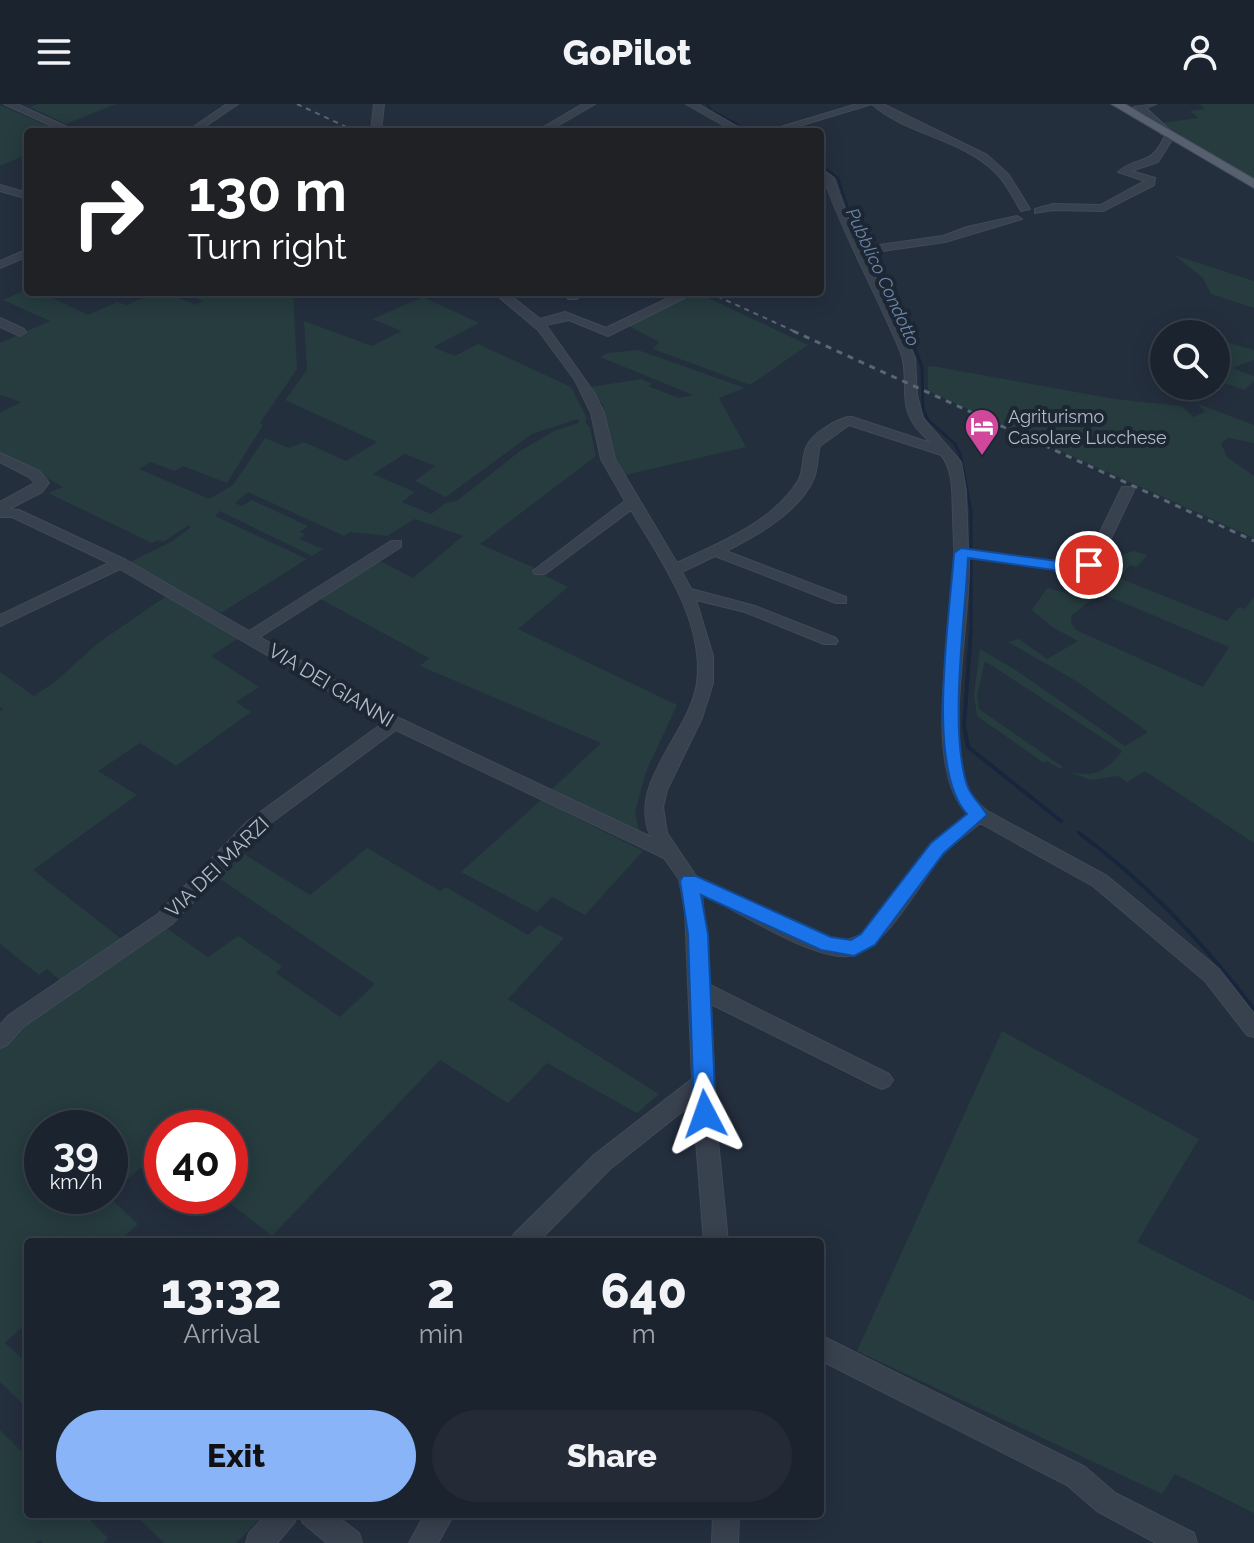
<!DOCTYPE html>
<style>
:root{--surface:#1b232e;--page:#242b36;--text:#f1f3f6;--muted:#a0a4aa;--line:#39404a;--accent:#8ab4f8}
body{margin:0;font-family:Raleway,sans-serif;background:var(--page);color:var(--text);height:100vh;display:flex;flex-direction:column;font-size:30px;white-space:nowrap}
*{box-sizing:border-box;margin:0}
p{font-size:26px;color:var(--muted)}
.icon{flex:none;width:44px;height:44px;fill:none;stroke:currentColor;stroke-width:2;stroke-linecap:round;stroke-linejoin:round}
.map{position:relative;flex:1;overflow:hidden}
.sheet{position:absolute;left:24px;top:1134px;width:800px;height:280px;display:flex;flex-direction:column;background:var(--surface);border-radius:8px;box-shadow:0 4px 20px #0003,0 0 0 2px var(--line)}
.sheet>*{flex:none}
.top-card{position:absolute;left:24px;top:24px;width:800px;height:168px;border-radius:8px;box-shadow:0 4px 20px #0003,0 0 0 2px var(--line);background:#202124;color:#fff;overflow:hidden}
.controls{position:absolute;left:1150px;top:216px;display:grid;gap:16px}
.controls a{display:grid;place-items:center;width:80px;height:80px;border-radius:50%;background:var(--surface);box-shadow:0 4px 20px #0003,0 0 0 2px var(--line);font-size:40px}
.speed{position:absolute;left:24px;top:1006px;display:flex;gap:16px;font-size:40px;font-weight:700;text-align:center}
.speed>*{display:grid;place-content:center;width:104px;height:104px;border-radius:50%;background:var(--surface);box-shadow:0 4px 20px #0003,0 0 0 2px var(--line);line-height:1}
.speed small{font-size:20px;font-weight:400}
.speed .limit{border:12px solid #d22;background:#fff;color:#111}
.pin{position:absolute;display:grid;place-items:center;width:68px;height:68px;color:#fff;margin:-34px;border:4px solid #fff;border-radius:50%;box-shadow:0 2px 8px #0007}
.me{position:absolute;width:88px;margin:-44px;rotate:356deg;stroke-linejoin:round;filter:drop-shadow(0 0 6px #0008)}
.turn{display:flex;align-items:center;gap:28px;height:168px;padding:0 32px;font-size:36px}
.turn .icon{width:104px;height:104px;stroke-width:2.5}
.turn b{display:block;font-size:56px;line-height:68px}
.eta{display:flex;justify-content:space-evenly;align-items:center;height:136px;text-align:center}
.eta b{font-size:48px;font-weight:800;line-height:56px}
.cta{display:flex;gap:16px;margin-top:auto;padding:16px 32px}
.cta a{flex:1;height:92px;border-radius:48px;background:var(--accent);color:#111;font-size:32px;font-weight:800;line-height:92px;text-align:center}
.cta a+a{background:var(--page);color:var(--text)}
header{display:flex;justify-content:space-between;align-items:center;height:104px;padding:0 32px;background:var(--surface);font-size:36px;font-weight:800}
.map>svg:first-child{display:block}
.green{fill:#263c3f;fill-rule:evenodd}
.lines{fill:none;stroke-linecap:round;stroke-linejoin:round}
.stream-far2{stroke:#17263c;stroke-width:2}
.stream-far1{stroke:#17263c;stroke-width:3}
.stream{stroke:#17263c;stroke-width:4}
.minor-casing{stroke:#414a57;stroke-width:2}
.major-casing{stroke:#414a57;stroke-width:2}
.minor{fill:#38414e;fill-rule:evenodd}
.major{fill:#56606e;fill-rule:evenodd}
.rail-far1{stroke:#5a6575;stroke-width:2;stroke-dasharray:5 5;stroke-linecap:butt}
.rail{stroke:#5a6575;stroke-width:3;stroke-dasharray:6 6;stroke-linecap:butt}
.route{fill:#1a73e8;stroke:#114b97;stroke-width:2}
.labels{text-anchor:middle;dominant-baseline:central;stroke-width:8;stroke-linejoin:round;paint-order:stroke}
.far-water-label{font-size:18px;font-style:italic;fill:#6d86a8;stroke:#1d2633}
.far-poi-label{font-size:18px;fill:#b4bcc9;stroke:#1d2633;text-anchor:start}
.street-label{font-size:20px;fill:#b4bcc9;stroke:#1d2633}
</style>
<header><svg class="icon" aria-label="menu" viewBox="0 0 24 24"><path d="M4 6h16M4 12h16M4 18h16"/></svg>GoPilot<svg class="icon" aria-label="person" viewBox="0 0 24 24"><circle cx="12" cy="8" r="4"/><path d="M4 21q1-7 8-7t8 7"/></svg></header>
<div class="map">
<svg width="1254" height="1439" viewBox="0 0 1254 1439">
<rect width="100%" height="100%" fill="#242f3e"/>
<g class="green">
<polygon points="38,0 116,0 66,20 30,3"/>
<polygon points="1199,0 1254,0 1254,77 1161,19 1199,14 1190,7 1205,5"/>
<polygon points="0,1 61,28 28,28 28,50 0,62"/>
<polygon points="1174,151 1254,177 1254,204 1211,190 1203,174"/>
<path d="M28,185V188H40L88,211L117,198L127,201C160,186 162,187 195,201L203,197L182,188H293L297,265L260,319L263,321L227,379L183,362L175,367L150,358L139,365L209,395L233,381L265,334L289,344L304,338L346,357L377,338L285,296L307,266L304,217L372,242L402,227L372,215L423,193L479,219L433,243L455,252L478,240L571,283L587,314L585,318L590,324L596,352L480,440L537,465L535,467L568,483L518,525L677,601L646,668L635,708L640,731L549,688L601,639L420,562L429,554L317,493L380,457L413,474L463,432L415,415L387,432L350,428L344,432L248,388L235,399L242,402L252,396L308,422L300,428L305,430L299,435L323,445L312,452L220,407L215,412L307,455L221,509L128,459L171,438L190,424L189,421L163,438L157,436L152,439L48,389L63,383L0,348V309L21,298L0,291V239L50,217L3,196ZM578,315L579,319L554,327L520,347L457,397L446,399L431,410L402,398L415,388L373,370L405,350L435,362L415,377L446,393L532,330Z"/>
<polygon points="700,190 808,241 750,281 653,245 659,238 627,221 690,191"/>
<polygon points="1216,235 1254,246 1254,256 1232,264 1254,272 1254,277 1244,286 1216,276"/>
<polygon points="638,246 745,284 719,294 746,343 625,371 609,342 603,301 591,283 641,275 653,280 648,282 679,294 693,291 600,253 608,249"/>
<polygon points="932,262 1115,295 1182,302 1193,313 1205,308 1198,300 1254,321 1254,339 1229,334 1221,339 1227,353 1254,372 1254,434 928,287 928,263"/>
<path d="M1134,447L1147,451L1137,463L1130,461L1119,474L1227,517L1239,503L1245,505L1254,493V739L1145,667L1127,678L1118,672L1090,676L1070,668C1095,674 1107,667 1122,647L985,557L977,591L979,605L1063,663L1060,665L1047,657L1044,659L977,612L974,590L980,545L1017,567L1125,642L1148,628L1076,577L1008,538L1019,535L1047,555L1078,537L1052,523L1032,506L1047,484L1075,491L1094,457H1103ZM1100,489L1229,543L1203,583L1076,526L1071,519L1072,511Z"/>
<polygon points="168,491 239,534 211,552 259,583 236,598 251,608 176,662 140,639 98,667 137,691 33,766 124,837 63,879 47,865 39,871 0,840 0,607 3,605 0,603 0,568 34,592 56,577 98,539"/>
<polygon points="541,696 643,747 585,811 552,793 537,808 461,768"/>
<polygon points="367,744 440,787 446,783 528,831 539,821 564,834 508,895 659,990 637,1009 547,959 508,999 440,956 272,1132 221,1092 230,1092 230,1024 162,1024 162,1047 110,1089 110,1024 42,1024 42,1092 108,1092 138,1120 118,1138 28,1138 28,1218 5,1239 28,1260 28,1305 0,1278 0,944 46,902 162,821 208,853 238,832 282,862 276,869 340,913 375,880 216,772 239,747 310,791"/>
<polygon points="1002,927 1199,1035 1137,1138 1254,1197 1254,1409 1175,1370 1162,1390 857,1247"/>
<polygon points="0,1326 28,1354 28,1410 84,1410 108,1434 103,1439 43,1439 40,1436 35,1439 0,1439"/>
<polygon points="134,1410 265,1410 236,1439 164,1439"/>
</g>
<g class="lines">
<g class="stream-far2">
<polyline points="707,0 712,7 737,20"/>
<polyline points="820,60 838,74 850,110 909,229"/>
</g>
<polyline class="stream-far1" points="908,227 922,263 923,305 928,316 955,340 960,350 971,407 971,528"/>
<g class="stream">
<polyline points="971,526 964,622 968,643 1061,717"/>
<path d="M1079,729C1147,779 1203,838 1254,905"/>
</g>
<g class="minor-casing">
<g id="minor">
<polygon points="4,0 17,0 78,28 65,28"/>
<polygon points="227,0 238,0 197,28 186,28"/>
<polygon points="374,0 384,0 381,28 371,28"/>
<polygon points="583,0 595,0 547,28 535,28"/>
<polygon points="686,0 698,0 745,27 735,28"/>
<polygon points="857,0 872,0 779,28 764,28"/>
<path d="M872,0H883L987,51L1009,71L1030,105L1021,107C1013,93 1005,77 993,66C959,34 907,31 872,0Z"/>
<path d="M1156,0L1146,4L1175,31L1158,58L1131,67L1155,74L1154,81L1103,107L1053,106L1035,109V105L1053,100L1101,101L1145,77L1118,68C1142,49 1150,65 1166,30H1161V26L1134,3Z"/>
<path d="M820,64L834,74L848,114L865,143L943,132L967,123L1017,112L1022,115L945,138L868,149L915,254L917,291L923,314L961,358L966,387L968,446L1080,460L1089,451L1122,383H1132L1134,386L1102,453L1088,468L969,454C971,517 945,630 968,684C972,694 979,700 987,707L1107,772L1219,865L1254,910V933L1247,931L1205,877L1093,782L980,719C968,730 953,739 942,751C920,778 884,849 848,852C813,856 735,806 702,789L710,881L889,970L893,976L889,982L882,985L875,982L711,900L716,1016L728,1138H704L693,999L610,1065L538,1138H510L514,1130L594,1051L692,975L685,806L679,775L664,754L396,626L260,727L172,820L23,923L7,941L0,944V921L9,911L158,810L248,717L383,619L120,465L0,522V511L109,459L12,413H0V398L35,379L29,373L0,358V349L39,367L49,379L42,388L9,405L19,406L126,456L249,527L391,437H401V443L260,533L401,615L651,733C626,679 690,630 697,579C705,517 661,456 631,406L545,470H535L533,467L625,397L601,355L591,309L575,276L538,226L493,188H506L540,215L565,208L606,224L681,188H696L608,232L569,216L546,221L595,290L604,309L615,355L677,459C719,439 772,419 798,377C805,366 801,353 807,342C812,330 840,312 852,313L931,339C924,332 915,324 911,315C900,295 909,270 901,249C877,190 845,135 824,75L820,72ZM849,321L941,351C954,366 952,391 953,410C953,432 956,455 954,477C950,535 923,668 968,710L932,739L861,831L845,837L818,830L696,772L667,729L663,703L667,686L702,614L713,579V552L696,496L745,508L824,540H836L838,537L836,534L755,502L691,485L682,468L715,452L836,499H846V493L726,447C758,431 799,408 814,374C818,364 817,352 820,342Z"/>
<polygon points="0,81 28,89 28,95 0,87"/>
<polygon points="28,145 28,152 0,164 0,157"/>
<polygon points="574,188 589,188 576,195 568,195 568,191"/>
<polygon points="0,214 24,225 26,228 20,232 0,223"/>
<polygon points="820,1231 1085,1363 1115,1389 1194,1429 1197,1439 1156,1439 1097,1407 1067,1381 820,1256"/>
<polygon points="267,1410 298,1410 294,1419 277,1439 246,1439 249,1429"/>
<polygon points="299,1410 334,1410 359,1429 362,1439 327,1439 303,1419"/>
<polygon points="425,1410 454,1410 438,1439 409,1439"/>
<polygon points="713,1410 739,1410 738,1439 712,1439"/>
</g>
</g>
<g class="major-casing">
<polygon id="major" points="1111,0 1125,0 1254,75 1254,84"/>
</g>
<use href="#minor" class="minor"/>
<use href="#major" class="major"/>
<g class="rail-far1">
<polyline points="297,0 357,28"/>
<polyline points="708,188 798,229"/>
</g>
<polyline class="rail" points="793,227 1254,437"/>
</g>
<path class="route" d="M961,444L1080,460L1089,457L1097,461L1083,470L968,454C965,515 949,625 967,681C971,693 981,700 987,711L944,749L875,841L854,852L821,846L701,791L708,830L716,1010L713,1016L705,1019L698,1016L694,1010L688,830L680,777L683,772H696L831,833L851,836L861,830L931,739L967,710C925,665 950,511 954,449Z"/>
<defs>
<g id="hotel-pin" transform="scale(1.8)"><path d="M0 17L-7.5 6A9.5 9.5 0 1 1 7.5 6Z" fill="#d1479c" stroke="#1d2633"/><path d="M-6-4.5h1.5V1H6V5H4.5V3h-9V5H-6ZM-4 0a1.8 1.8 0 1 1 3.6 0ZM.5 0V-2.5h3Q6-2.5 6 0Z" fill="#fff"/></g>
</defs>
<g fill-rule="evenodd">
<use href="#hotel-pin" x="982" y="322"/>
</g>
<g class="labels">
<g class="far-water-label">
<text transform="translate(883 173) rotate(65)">Pubblico Condotto</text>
</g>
<g class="far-poi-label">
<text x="1008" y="312">Agriturismo<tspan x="1008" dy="21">Casolare Lucchese</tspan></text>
</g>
<g class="street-label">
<text transform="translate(331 581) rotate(31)">VIA DEI GIANNI</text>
<text transform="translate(217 763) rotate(-44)">VIA DEI MARZI</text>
</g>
</g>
</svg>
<div class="controls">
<a><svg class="icon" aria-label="search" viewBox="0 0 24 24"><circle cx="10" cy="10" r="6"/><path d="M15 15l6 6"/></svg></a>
</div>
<div class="speed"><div>39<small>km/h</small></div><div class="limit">40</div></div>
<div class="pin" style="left:1089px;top:461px;background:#d93025"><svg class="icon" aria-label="arrive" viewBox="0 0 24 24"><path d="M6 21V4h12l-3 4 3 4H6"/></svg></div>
<svg class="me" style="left:705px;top:1010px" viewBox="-20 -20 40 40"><path d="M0-17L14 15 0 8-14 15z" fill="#1a73e8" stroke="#fff" stroke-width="4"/></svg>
<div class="top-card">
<div class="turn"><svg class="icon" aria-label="right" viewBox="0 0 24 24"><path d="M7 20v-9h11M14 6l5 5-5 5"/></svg><div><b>130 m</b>Turn right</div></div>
</div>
<section class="sheet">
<div class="eta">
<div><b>13:32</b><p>Arrival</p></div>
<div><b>2</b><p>min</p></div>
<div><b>640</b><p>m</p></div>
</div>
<div class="cta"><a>Exit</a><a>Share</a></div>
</section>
</div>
